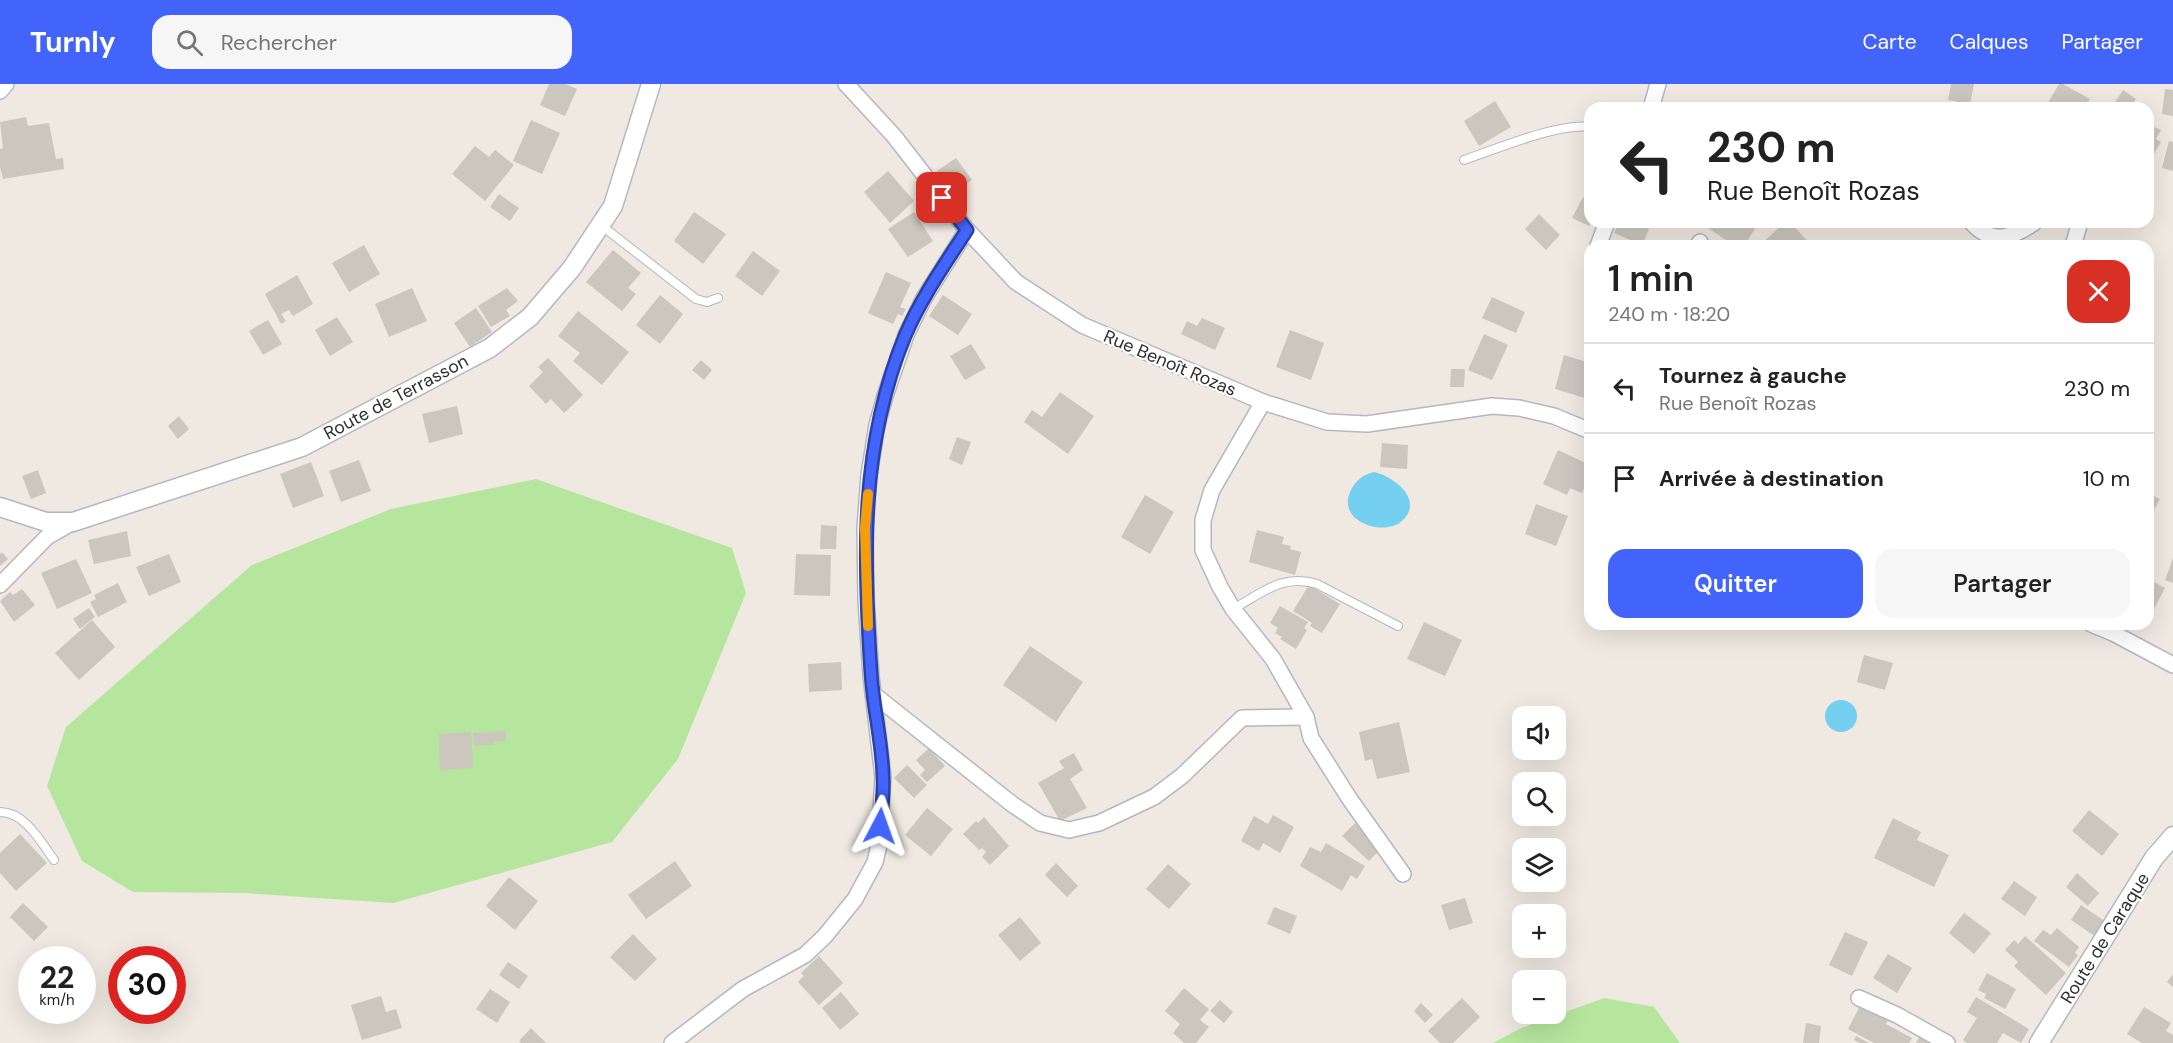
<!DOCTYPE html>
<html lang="fr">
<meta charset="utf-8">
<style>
:root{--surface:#fff;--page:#f6f6f6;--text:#222;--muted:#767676;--line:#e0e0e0;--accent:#4264fb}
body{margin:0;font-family:"DM Sans",sans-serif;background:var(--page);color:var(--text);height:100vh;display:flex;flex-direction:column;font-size:22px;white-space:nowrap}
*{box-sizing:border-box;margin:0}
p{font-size:20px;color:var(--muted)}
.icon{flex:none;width:33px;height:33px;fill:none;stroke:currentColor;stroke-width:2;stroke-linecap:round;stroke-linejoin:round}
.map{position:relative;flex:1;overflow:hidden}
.panel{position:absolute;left:1584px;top:156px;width:570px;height:390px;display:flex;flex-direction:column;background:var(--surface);border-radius:18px;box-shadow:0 6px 24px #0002}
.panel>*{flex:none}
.hud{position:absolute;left:1584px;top:18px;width:570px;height:126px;border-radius:18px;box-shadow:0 6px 24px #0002;background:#fff;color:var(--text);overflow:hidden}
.controls{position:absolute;left:1512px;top:622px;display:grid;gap:12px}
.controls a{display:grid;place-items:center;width:54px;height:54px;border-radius:12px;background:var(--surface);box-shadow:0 6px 24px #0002;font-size:30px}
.speed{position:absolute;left:18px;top:862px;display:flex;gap:12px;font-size:30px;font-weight:700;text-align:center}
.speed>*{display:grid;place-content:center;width:78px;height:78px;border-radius:50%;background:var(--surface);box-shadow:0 6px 24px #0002;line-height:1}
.speed small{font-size:15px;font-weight:400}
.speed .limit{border:9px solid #d22;background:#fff;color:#111}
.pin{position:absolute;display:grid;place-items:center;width:51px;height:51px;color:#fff;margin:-26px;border-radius:12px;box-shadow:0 3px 9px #0006}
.me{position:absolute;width:66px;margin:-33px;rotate:4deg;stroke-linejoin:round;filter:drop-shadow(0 0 4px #0008)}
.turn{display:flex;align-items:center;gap:21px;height:126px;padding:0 24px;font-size:27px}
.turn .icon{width:78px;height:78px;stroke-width:2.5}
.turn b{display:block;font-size:42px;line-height:51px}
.round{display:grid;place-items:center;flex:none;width:63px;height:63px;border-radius:18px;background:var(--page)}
.overview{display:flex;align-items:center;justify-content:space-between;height:102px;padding:0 24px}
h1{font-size:36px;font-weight:600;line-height:45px}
.primary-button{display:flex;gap:12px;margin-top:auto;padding:12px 24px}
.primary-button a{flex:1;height:69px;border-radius:18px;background:var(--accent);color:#fff;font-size:24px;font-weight:600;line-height:69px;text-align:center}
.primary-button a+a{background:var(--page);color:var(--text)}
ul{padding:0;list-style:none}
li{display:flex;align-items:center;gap:18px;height:90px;padding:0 24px;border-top:2px solid var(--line)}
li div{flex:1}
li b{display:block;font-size:22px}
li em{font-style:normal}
header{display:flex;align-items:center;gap:36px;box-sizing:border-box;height:84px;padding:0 30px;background:var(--accent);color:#fff}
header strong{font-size:28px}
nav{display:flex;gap:33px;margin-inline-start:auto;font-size:21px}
.search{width:420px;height:54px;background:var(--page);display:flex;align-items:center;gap:15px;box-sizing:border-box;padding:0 21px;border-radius:18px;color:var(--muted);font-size:22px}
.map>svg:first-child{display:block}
.green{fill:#b6e59e}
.water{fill:#75cff0}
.building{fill:#cbc7bf}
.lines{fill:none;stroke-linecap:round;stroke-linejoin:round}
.service-casing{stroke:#b4b7c1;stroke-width:10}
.minor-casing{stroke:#b4b7c1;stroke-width:18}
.tertiary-casing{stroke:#b4b7c1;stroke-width:21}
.service{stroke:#fff;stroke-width:8}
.minor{stroke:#fff;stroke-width:15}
.tertiary{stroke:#fff;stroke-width:18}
.route-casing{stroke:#2b41a3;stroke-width:15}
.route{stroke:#4264fb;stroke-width:10}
.slow{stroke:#f59e0b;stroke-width:10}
.labels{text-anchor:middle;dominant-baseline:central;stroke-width:4.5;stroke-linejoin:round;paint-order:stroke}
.street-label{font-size:18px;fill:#2e2e2e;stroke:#fff}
</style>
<header>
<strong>Turnly</strong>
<div class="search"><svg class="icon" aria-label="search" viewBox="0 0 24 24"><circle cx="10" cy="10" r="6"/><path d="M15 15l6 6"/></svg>Rechercher</div>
<nav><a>Carte</a><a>Calques</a><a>Partager</a></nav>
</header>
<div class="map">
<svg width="2173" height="959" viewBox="0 0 2173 959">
<rect width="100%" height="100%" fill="#efe9e1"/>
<g class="green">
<polygon points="536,395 732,464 746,509 678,675 612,758 393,819 244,809 133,808 82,777 47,702 66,643 252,481 391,425"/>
<polygon points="1604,914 1654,923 1680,959 1493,959 1521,944"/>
</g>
<g class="water">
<path d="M1374,388C1393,392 1425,416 1402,437C1384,453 1337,438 1350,408C1355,397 1362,391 1374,388Z"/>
<circle cx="1841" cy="632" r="16"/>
</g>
<g class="building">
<polygon points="549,0 566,0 577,5 565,32 540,21"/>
<polygon points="1951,0 1974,0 1970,20 1948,16"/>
<polygon points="2059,0 2063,0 2090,15 2085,24 2045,24"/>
<polygon points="2165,5 2173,6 2173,32 2162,30"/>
<polygon points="2123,6 2136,15 2129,24 2111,24"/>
<polygon points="1495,17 1511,43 1479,62 1464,37"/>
<polygon points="26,33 28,42 49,39 56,75 63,74 64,85 3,95 0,83 0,65 3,64 0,38"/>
<polygon points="531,36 560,49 542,90 513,77"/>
<polygon points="2148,40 2161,46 2156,55 2161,58 2151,75 2148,74"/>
<polygon points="2169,57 2173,58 2173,87 2162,84"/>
<polygon points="475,62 489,73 495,66 514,81 485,117 452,90"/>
<polygon points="956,74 972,96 953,109 937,87"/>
<polygon points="888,87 914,117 890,139 864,108"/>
<polygon points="499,110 519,124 510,137 490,123"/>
<polygon points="1583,113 1590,117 1591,138 1589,142 1572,134"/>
<polygon points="694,128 726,150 703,180 674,157"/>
<polygon points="914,128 933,157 908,173 888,145"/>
<polygon points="1539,130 1560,151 1546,166 1525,145"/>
<polygon points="1619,138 1633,138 1649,145 1642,161 1614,149"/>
<polygon points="1712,138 1755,138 1758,140 1744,162 1735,162 1708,144"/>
<polygon points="1785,138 1790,138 1812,162 1759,162"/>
<polygon points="1998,138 2017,138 2004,147"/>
<polygon points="364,161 380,190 349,208 332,179"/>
<polygon points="613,166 641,189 628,204 636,210 622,227 586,198"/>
<polygon points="753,167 780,187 762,212 735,192"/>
<polygon points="886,188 911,199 900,223 906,225 902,232 898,230 893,240 868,229"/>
<polygon points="297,191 313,220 293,232 289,226 281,230 286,237 281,240 265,210"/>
<polygon points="412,204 427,237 389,253 375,220"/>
<polygon points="507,204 518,217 506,226 510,232 491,243 478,222"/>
<polygon points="660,211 683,230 660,260 636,241"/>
<polygon points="943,211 972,230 958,251 929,232"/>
<polygon points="1492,213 1525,228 1516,249 1482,234"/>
<polygon points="476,224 492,248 470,263 454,239"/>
<polygon points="578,227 629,268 602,301 573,277 580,269 558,252"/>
<polygon points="337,233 353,258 330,272 315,246"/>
<polygon points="1202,234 1225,244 1215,266 1181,250 1187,237 1197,242"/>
<polygon points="268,236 282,260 263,271 249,247"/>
<polygon points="1290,246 1324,259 1311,296 1276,283"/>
<polygon points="1484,250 1508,261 1492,296 1468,286"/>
<polygon points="971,260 986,284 965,296 950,272"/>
<polygon points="1564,271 1590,279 1588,315 1555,305"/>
<polygon points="548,274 583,311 564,329 551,315 546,320 529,302 543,288 538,283"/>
<polygon points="701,276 712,286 704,296 692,286"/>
<polygon points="1451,285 1465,285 1464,303 1450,303"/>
<polygon points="1060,308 1094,332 1068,370 1024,338 1032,326 1042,333"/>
<polygon points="457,322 463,350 429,359 422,330"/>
<polygon points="179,332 189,345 178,355 168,342"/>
<polygon points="957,353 971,358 962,381 949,375"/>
<polygon points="1382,359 1408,361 1407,385 1380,383"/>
<polygon points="1558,366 1590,381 1590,392 1582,409 1570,404 1567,411 1543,400"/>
<polygon points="359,376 371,407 341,418 329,387"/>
<polygon points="311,378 324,412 293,424 280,390"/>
<polygon points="38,386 46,409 31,415 22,392"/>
<polygon points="2148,390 2154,393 2148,405"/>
<polygon points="2148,409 2160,415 2148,437"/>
<polygon points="1145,411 1174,428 1150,470 1121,453"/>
<polygon points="1536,420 1568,432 1556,462 1525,450"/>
<polygon points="821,441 837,442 836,465 820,465"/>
<polygon points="1257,446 1284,453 1282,460 1291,462 1290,465 1301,468 1295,491 1249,478"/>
<polygon points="127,447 131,472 94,480 88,456"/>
<polygon points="2,468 8,475 0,482 0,470"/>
<polygon points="169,470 181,498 149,512 136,483"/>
<polygon points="796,470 831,471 830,512 794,511"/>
<polygon points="2173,474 2173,499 2165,496"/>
<polygon points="76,475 92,509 57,525 41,489"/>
<polygon points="2148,495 2165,504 2153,527 2148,525"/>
<polygon points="118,499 127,518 98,533 90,518 96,515 94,511"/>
<polygon points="1309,501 1340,520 1322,549 1310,542 1312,539 1293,527"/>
<polygon points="22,505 35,521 14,538 0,517 10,508 13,511"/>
<polygon points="1280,522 1308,538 1304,544 1307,546 1296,565 1280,555 1282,553 1275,549 1278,544 1270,539"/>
<polygon points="89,524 95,533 80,545 73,535"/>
<polygon points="92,536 115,563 79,596 55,569"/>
<polygon points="1424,538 1462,556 1445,592 1407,575"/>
<polygon points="1030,562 1083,598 1056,638 1003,601"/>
<polygon points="1864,571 1893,579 1885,606 1857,598"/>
<polygon points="841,578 842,606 809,608 808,580"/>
<polygon points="1399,638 1410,688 1377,695 1372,675 1365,677 1359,648"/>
<polygon points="506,647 506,657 493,658 493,661 474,662 473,649"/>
<polygon points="471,648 473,684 440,686 439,650"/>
<polygon points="929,664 945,682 927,698 920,691 925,686 916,676"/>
<polygon points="1074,669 1083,686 1070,695 1087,724 1060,737 1038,699 1064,684 1059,677"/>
<polygon points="907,681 927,701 914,714 894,694"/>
<polygon points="927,724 953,745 931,772 905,751"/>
<polygon points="2089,726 2119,750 2102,772 2072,747"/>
<polygon points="1273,731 1294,743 1280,769 1263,759 1259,767 1241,757 1254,732 1268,740"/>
<polygon points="984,733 1009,762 990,781 982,773 986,768 982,764 979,766 963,750 976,737 978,739"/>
<polygon points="1893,734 1921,748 1917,756 1949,771 1934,803 1874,774"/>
<polygon points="1355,739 1382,764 1369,777 1342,752"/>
<polygon points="20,750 47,779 16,807 0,789 0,769"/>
<polygon points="1326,759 1365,782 1357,795 1351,791 1342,807 1300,782 1310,763 1321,768"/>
<polygon points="675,777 692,802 646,835 628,811"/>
<polygon points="1056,779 1078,802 1067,813 1045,791"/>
<polygon points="1168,780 1191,800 1169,825 1146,805"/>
<polygon points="2077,789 2099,809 2088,822 2066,803"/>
<polygon points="509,793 538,817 515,846 486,822"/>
<polygon points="2014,797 2037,813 2025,832 2001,815"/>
<polygon points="1465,814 1473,839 1449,846 1441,821"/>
<polygon points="23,819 48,843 34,857 10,833"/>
<polygon points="2081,821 2106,838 2096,853 2071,836"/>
<polygon points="1274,823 1297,832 1290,850 1267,840"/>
<polygon points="1964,829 1991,849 1974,870 1949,849"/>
<polygon points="1020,833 1041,859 1020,877 998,851"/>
<polygon points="2057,844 2079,863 2075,869 2078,871 2069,883 2034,857 2043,846 2051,851"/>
<polygon points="1845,848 1868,858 1852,892 1829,881"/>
<polygon points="633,850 657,875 635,897 610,873"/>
<polygon points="2025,852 2066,889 2046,911 2014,882 2018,878 2005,866 2014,856 2018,860"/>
<polygon points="1888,870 1912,884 1897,909 1873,894"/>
<polygon points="819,872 843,899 819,921 798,898 804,892 801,889"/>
<polygon points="508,878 528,892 519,905 499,891"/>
<polygon points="1987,889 2016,905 2005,925 1984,914 1986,910 1978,906"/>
<polygon points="2173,890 2173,903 2167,898"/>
<polygon points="1184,904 1209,925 1200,936 1209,943 1196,959 1184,959 1173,949 1180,940 1165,927"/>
<polygon points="490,905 510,918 497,939 476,925"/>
<polygon points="841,908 859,930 840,946 822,924"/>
<polygon points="381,912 386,928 396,925 402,944 362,956 351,921"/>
<polygon points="1976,913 2029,945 2021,959 2003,949 1997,959 1967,959 1963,956 1977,934 1967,928"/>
<polygon points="1462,914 1480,933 1453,959 1440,959 1428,947"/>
<polygon points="1220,916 1233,928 1224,939 1210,927"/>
<polygon points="1421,919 1433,931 1425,939 1414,927"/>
<polygon points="1861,920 1889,934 1886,940 1912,954 1909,959 1874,959 1848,945"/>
<polygon points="2144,923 2171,939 2166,947 2173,951 2173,959 2142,959 2127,950"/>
<polygon points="1806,939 1821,942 1819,959 1803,959"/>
<polygon points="531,944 546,959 521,959 519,957"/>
<polygon points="1856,952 1869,959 1860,959 1854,956"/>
<polygon points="1920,952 1933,959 1916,959"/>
</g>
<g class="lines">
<g class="service-casing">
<g id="service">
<path d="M1464,76C1496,65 1558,39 1590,43"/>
<polyline points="602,142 696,215 707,218 718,214"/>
<path d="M1233,525C1262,509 1283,489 1317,500L1398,542"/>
<path d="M0,728C25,728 41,758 54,776"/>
</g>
</g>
<g class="minor-casing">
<g id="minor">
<polyline points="846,0 894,52 967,146 1016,198 1082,241 1263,318 1327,338 1367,340 1492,322 1519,324 1554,332 1590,347"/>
<polyline points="0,7 6,0"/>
<polyline points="1651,24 1658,0"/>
<path d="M1971,138C1993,162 2012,154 2035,138"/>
<polyline points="1598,162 1607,138"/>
<polyline points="1698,162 1700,158"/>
<polyline points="2073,162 2080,138"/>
<polyline points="1263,318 1212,406 1203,436 1203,466 1220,503 1233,525 1273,575 1306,633 1311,654 1349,714 1403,790"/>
<polyline points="0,501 47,453 73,438"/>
<polyline points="2091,540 2113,549 2173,581"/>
<polyline points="873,610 1012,720 1040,739 1069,746 1099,739 1154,713 1182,692 1242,634 1306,633"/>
<polyline points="1859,914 1897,931 1947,959"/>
<polyline points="672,959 743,905 805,871 825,852 855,815 875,778 879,761 883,693 871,592 866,516 865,444 869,391 877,341 885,312 906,251 924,214 967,146"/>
</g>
</g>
<g class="tertiary-casing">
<g id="tertiary">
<polyline points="0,423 46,438 73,438 302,363 490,264 530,233 572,184 613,122 651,0"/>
<polyline points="2039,959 2154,774 2173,752"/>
</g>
</g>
<use href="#service" class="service"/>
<use href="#minor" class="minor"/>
<use href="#tertiary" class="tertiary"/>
</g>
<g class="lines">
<g class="route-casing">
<path id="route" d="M880,742C882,725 884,708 883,692C882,657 873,623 871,588C863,472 860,361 905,252C921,214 945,180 967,146L942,114"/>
</g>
<use href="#route" class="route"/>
<polyline class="slow" points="868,542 865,444 868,410"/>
</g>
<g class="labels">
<g class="street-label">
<text transform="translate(1170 279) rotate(23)">Rue Benoît Rozas</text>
<text transform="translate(396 313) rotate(-28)">Route de Terrasson</text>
<text transform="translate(2105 854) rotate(-58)">Route de Caraque</text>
</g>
</g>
</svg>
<div class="controls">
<a><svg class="icon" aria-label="sound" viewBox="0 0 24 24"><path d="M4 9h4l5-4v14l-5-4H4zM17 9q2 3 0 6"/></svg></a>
<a><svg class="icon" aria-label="search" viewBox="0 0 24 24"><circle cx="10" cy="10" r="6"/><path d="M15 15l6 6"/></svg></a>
<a><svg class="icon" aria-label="layers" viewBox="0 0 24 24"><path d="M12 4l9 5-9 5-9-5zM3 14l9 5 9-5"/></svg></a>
<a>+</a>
<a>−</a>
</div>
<div class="speed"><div>22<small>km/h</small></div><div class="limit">30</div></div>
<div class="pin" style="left:942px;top:114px;background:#d93025"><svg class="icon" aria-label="arrive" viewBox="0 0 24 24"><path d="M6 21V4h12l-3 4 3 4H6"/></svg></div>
<svg class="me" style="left:880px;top:742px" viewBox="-20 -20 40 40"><path d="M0-17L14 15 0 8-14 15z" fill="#4264fb" stroke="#fff" stroke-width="4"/></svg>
<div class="hud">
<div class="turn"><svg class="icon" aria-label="left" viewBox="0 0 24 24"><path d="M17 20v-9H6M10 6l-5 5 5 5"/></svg><div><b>230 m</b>Rue Benoît Rozas</div></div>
</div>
<section class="panel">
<div class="overview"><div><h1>1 min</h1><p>240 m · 18:20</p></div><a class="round" style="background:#d93025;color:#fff"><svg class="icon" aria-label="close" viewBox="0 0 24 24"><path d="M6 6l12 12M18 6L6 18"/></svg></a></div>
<ul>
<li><svg class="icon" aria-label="left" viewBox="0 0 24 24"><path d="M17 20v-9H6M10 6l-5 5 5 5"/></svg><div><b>Tournez à gauche</b><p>Rue Benoît Rozas</p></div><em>230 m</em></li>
<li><svg class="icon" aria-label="arrive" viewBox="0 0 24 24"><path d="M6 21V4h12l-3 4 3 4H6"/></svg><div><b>Arrivée à destination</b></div><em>10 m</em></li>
</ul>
<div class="primary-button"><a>Quitter</a><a>Partager</a></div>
</section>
</div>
